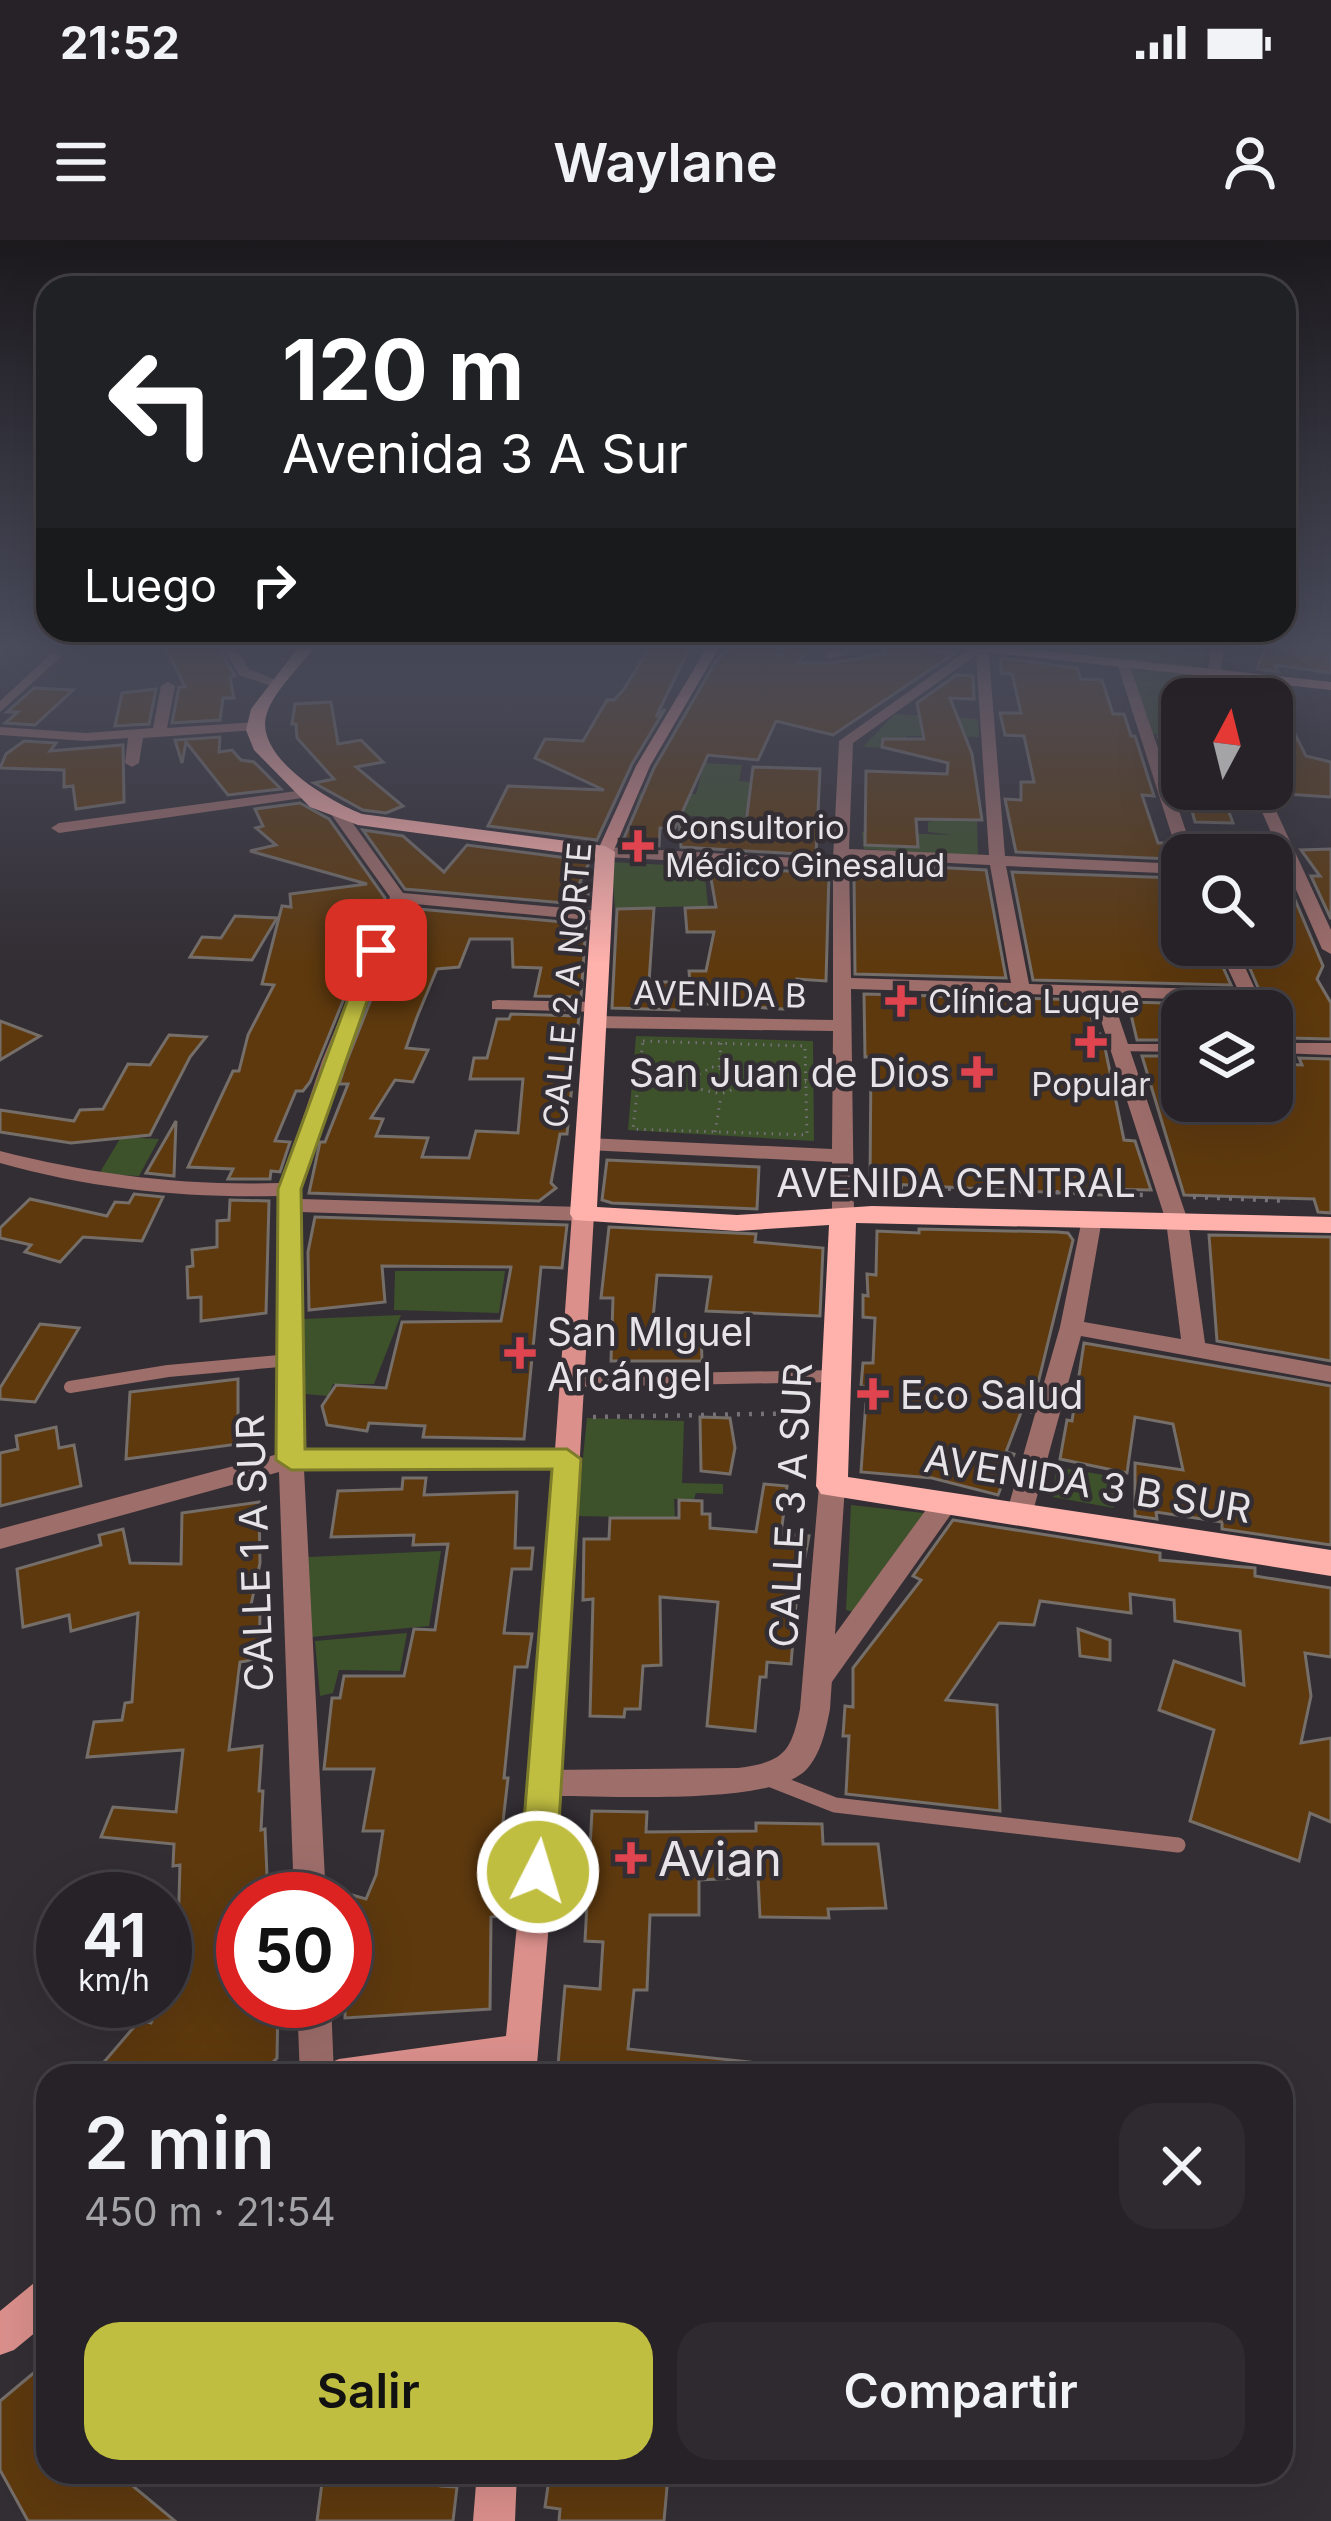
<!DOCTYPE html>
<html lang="es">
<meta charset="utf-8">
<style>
:root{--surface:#262227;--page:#2e2a2f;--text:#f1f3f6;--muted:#a4a4a7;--line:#423f44;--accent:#c0be41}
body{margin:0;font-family:Inter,sans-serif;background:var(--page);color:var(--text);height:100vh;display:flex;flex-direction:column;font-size:45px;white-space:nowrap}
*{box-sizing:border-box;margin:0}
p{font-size:39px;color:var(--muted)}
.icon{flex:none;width:66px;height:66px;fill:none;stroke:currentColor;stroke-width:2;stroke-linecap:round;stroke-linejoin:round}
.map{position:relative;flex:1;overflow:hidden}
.panel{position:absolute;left:36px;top:1824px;width:1257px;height:420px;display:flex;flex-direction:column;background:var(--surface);border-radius:36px;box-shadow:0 12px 48px #0002,0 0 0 3px var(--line)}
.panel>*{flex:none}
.banner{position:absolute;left:36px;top:36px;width:1260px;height:366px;border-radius:36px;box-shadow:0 12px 48px #0002,0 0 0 3px var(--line);background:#202124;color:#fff;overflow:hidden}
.needle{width:78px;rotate:7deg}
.tools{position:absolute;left:1161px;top:438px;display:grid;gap:24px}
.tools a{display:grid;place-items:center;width:132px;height:132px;border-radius:24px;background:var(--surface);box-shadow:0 12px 48px #0002,0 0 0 3px var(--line);font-size:60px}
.speed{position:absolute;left:36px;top:1632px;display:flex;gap:24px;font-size:60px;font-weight:700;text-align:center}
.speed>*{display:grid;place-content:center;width:156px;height:156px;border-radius:50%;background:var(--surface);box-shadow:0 12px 48px #0002,0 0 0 3px var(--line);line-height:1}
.speed small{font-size:30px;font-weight:400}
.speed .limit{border:18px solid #d22;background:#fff;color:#111}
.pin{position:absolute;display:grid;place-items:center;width:102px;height:102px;color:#fff;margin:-51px;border-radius:24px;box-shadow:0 6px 18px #0006}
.me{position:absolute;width:132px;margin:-66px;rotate:5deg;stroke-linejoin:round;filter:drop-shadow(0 0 9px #0008)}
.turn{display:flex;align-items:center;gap:42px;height:252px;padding:0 48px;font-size:54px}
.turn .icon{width:156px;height:156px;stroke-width:2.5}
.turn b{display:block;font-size:84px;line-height:102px}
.then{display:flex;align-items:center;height:114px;padding:0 48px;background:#0003;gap:24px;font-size:45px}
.round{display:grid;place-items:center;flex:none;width:126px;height:126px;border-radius:36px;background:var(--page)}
.summary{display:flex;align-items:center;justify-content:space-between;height:204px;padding:0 48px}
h1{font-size:72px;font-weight:600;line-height:90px}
.button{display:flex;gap:24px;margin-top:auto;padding:24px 48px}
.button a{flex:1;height:138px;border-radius:36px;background:var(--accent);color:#111;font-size:48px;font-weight:600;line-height:138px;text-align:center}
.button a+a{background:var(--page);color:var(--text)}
.status{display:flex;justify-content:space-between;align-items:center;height:84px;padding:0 60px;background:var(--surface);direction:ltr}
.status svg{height:33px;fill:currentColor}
header{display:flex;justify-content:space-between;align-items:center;height:156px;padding:0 48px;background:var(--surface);font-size:54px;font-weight:600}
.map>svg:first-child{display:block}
.green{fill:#3d512b}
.building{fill:#5e390e;stroke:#756e69;stroke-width:3}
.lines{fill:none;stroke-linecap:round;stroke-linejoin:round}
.path-far1{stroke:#767277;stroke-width:3;stroke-dasharray:1.5 6;stroke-linecap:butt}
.path{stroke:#767277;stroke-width:4.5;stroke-dasharray:3 9;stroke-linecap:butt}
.service-far2{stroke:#9e6e6b;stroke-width:8}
.service-far1{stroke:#9e6e6b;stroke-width:12}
.service{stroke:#9e6e6b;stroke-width:15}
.pedestrian{fill:#9e6e6b;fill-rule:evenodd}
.minor{fill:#9e6e6b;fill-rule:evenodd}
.tertiary{fill:#9e6e6b;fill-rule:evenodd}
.secondary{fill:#db908c;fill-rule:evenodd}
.primary{fill:#ffb1ac;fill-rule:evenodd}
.route{fill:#c0be41;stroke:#7d7c2a;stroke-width:3}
.health-dot{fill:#e0444e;stroke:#332e34;stroke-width:4.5}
.labels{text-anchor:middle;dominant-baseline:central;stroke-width:9;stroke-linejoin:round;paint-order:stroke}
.far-poi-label{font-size:33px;fill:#e7e4e8;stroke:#332e34;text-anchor:start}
.far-street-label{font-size:33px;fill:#e7e4e8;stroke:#332e34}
.poi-label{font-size:39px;fill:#e7e4e8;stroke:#332e34;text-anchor:start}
.street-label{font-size:39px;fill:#e7e4e8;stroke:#332e34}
.near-poi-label{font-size:48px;fill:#e7e4e8;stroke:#332e34;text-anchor:start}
</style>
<div class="status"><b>21:52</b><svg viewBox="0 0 49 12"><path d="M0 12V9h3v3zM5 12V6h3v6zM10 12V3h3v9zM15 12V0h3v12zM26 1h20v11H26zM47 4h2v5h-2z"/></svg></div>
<header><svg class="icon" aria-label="menu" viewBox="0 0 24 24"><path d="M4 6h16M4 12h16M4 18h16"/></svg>Waylane<svg class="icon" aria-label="person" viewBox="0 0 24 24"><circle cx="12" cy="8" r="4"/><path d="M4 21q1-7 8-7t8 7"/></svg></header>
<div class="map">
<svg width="1331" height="2281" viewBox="0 0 1331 2281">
<rect width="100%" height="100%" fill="#332e34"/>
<g class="green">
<polygon points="1050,404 1207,404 1201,428 1046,410"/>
<polygon points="1128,427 1203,435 1213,459 1182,459 1182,495 1151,494"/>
<polygon points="895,474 978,479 979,497 906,496 902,509 863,507"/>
<polygon points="704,523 742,525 739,541 752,542 744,581 635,570 640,553 696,554"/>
<polygon points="940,579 977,581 978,616 864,609 862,592 954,595 928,592 928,582"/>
<polygon points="611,622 704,627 708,666 615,668"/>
<polygon points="636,796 813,801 814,901 628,890"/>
<polygon points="121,897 159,899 139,936 99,934"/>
<polygon points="395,1031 505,1031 499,1073 394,1070"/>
<polygon points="401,1075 374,1144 333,1144 328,1156 305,1154 303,1079"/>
<polygon points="587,1178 684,1181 682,1243 723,1244 723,1254 696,1253 694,1259 674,1259 675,1278 577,1276"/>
<polygon points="1056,1227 1116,1237 1114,1268 1053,1257"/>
<polygon points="851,1265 924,1273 854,1372 846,1370"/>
<polygon points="441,1311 429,1386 311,1397 308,1317"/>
<polygon points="407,1393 400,1431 339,1430 333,1453 320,1456 315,1401"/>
</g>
<g class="building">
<polygon points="164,404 217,404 235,436 230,437 234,458 223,458 220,480 172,483 179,447 185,447"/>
<polygon points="652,404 690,407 656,477 665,469 632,524 597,600 488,586 508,546 604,550 535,518 545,499 583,501 607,460 614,460 624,449"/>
<polygon points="735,404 773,404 773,412 780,416 793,404 815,404 797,423 831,423 885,414 883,404 955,413 833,495 776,481 758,520 708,515 675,588 660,588 659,606 622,603 654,528 716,421"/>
<polygon points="1267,404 1331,404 1331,433 1275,425 1279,432 1257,429"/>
<polygon points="1001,418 1077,428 1081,439 1102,440 1113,474 1124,474 1131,496 1135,496 1154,556 1142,555 1158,603 1164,603 1170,619 1016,612 1005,559 1021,560 1021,542 1034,542 1024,496 1005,495 1000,473 1021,473 1012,434 1001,433"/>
<polygon points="956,435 973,436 974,459 950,458 972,514 982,580 916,579 918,607 865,605 866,531 947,534 948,523 882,507 883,499 924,499 917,463"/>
<polygon points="1250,446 1288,450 1293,459 1277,459 1306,516 1331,522 1331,557 1286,554 1272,521 1272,459 1245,459"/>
<polygon points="34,448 73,450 35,485 5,483 18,472 7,472"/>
<polygon points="156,449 149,484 115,486 122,453"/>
<polygon points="331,462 338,504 361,500 383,522 356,527 403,566 386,573 363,570 314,543 334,539 297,498 296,484 292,484 295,464"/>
<polygon points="220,497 219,512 232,510 241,520 254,522 281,549 228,555 186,502 182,523 175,500"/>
<polygon points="1159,497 1182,498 1182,557 1179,557"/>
<polygon points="24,501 56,503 50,511 123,505 124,562 76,569 73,546 64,547 64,530 0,528 6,514"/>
<polygon points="753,527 820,529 816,615 681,607 679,580 746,583"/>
<polygon points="1186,549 1210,549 1213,563 1226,564 1233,583 1195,582"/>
<polygon points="300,563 329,579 385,658 310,842 303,851 296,851 275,901 290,902 280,932 271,931 270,939 228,939 233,929 188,927 233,831 239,831 248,795 274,745 262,744 282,666 291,667 290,654 367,644 250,611 276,605 256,588 263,586 255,569"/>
<polygon points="363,590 403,596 444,632 467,605 590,621 579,644 589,644 587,665 405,649"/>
<polygon points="1331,609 1331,679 1311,636 1320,636 1301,610"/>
<polygon points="861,623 986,630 1006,738 855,734 854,633 861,633"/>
<polygon points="709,627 829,633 826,741 797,739 797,770 679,762 679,770 612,768 617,669 654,668 649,742 690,742 689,731 706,731 714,692 687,692 685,668 716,667"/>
<polygon points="1012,632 1177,638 1182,648 1182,705 1213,705 1231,745 1033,740"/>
<polygon points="1272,636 1285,636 1323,726 1317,739 1331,763 1331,799 1288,798 1274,771 1268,771 1240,705 1284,705 1272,688"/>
<polygon points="407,668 586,684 581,757 535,756 541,728 513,727 512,699 470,699 459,727 437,729 417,777 406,808 428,810 413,842 395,840 371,878 383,879 376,896 428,898 422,917 469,918 476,891 518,893 523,839 470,839 474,818 487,818 497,779 509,779 511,774 579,776 567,894 560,894 551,943 556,948 539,961 309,953 320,902 325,902 348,844 339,844 346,823"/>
<polygon points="235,676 277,678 252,720 190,717 202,697 221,698"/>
<polygon points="864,754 1088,760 1095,794 1100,794 1105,808 1124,900 1135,901 1151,950 1100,949 1101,955 870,943 871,817 865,817"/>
<polygon points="1128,762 1239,765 1242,771 1182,771 1182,800 1137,800"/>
<polygon points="0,781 40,796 0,820"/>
<polygon points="169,795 206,797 190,817 150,895 71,903 0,892 0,870 74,881 80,870 103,869 128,824 150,825"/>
<polygon points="1142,816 1182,816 1182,861 1272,861 1272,824 1302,825 1299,818 1331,819 1331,973 1318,972 1314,959 1184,955"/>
<polygon points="176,881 174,936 146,933"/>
<polygon points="607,920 759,927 757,969 612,963 602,960"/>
<polygon points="134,954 163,957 142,1001 83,997 60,1022 25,1012 31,1005 0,998 0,988 30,959 107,976 115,962 129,963"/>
<polygon points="230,960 269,961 266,1073 201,1081 201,1057 188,1058 187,1027 193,1026 192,1010 217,1007 217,981 229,980"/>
<polygon points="315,977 567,985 562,1028 541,1027 524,1199 423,1197 425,1186 369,1183 367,1191 327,1185 322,1166 336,1145 386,1148 402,1082 501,1081 511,1027 382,1026 385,1062 309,1070 308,1012"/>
<polygon points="609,987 756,994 755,1002 823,1008 820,1076 706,1071 711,1037 657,1035 652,1090 701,1090 702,1121 611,1121 613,1058 601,1058"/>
<polygon points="919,989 1057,992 1068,993 1073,1000 1031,1172 1022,1170 1006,1212 1014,1214 998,1255 932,1238 861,1232 867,1147 861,1146 863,1123 873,1123 875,1078 863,1077 863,1055 868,1056 867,1034 876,1035 877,991 919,993"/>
<polygon points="1209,995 1331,997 1331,1121 1217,1101"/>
<polygon points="40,1084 79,1088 35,1162 0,1159 0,1148"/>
<polygon points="1084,1103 1331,1146 1331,1305 1222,1289 1222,1282 1156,1272 1157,1279 1135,1276 1135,1223 1183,1230 1173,1184 1135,1177 1127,1233 1060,1219 1067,1180 1072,1181"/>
<polygon points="238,1139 238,1204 126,1219 130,1152"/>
<polygon points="700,1177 730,1178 735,1208 730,1234 701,1231"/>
<polygon points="56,1187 59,1208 74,1205 81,1246 0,1266 0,1213 18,1209 16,1196"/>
<polygon points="403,1238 426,1238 424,1255 517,1252 515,1308 533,1308 531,1329 512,1329 504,1393 532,1394 527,1427 515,1427 504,1538 508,1538 501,1599 506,1599 503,1649 500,1676 491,1677 490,1769 345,1778 345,1653 366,1659 376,1635 383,1591 363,1591 374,1529 324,1529 332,1458 340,1458 344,1436 404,1436 414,1389 435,1390 448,1304 413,1305 414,1295 331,1297 338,1251 402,1249"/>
<polygon points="764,1244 787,1246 781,1294 809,1296 796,1364 791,1424 767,1422 766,1437 760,1437 755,1491 707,1486 718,1362 660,1357 661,1425 643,1426 640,1469 625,1469 624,1477 590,1476 593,1359 583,1360 584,1299 609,1299 610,1278 679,1278 679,1260 702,1261 702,1274 710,1274 710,1288 756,1292"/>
<polygon points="259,1262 260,1323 249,1374 260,1373 259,1419 240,1422 229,1510 262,1506 259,1551 263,1551 261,1590 265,1589 268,1659 243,1659 243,1761 278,1761 277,1818 259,1836 92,1836 140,1780 151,1783 160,1761 165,1761 165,1689 178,1691 180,1625 173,1626 174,1604 101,1597 113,1567 176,1572 183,1510 87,1517 94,1482 122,1480 125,1463 132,1462 138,1373 71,1391 69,1375 23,1387 17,1329 101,1305 99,1295 123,1289 130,1323 181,1324 182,1273"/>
<polygon points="953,1280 1160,1313 1160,1320 1255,1328 1255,1336 1331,1348 1331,1417 1305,1413 1311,1456 1301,1503 1331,1498 1331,1582 1310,1573 1299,1621 1190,1581 1214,1490 1159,1470 1174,1421 1244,1445 1240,1391 1175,1381 1174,1360 1130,1354 1131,1373 1040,1361 1034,1385 999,1383 946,1460 997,1465 1000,1571 846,1554 849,1496 843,1496 845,1466 853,1467 853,1428 921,1340 913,1336"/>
<polygon points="1078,1389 1110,1400 1110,1420 1080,1416"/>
<polygon points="592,1571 647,1572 646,1592 756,1591 756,1583 822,1584 823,1604 878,1604 886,1668 828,1669 829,1678 760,1677 758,1637 699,1640 699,1675 650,1675 647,1750 634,1750 628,1809 750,1822 750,1836 557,1836 565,1746 600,1749 603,1702 585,1701"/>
<polygon points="48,2121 48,2232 116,2232 175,2281 28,2281 0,2230 0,2161"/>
<polygon points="347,2232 443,2232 441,2246 457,2247 453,2281 317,2281 322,2243 347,2244"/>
<polygon points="550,2232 668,2236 664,2281 559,2281 560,2269 545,2267"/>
</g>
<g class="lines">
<g class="path-far1">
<polygon points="643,801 805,806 807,895 633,889"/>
<polygon points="712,827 737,831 742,846 721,854 699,849 694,837"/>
<polyline points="719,827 721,803"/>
<polyline points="639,839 693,840"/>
<polyline points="745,842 806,842"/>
<polyline points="715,892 721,856"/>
</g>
<g class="path">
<polyline points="864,946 1145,955"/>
<polyline points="780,948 810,948"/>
<polyline points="1193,957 1289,961"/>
<polyline points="593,1177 810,1173"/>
</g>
<g class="service-far2">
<polyline points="780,408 785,404"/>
<polyline points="830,415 869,404"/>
</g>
<g class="service-far1">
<polyline points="573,1141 834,1136"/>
<polyline points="70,1147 168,1131 291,1120"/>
</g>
<polyline class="service" points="769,1539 835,1565 1178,1605"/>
<polygon class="pedestrian" points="1120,804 1182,804 1182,812 1115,811 1113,808"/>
<g class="minor">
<polygon points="221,404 233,404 249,429 282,443 275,447 239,435"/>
<path d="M976,404H988L1005,616L1182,624V634L1006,626L1029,744L1238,750L1217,705H1235L1264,769L1247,771L1242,761L1112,757L1188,981L1205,1103L1331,1126V1142L1081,1096L1032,1275L1028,1282H1010L1006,1275L1060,1087L1083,974H1099L1102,979L1084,1082L1181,1099L1166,981L1093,756L851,749L854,975L851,980L843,982L832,975V922L587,910L577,904L587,898L832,909L833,791L594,788L585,782L594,776L833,780V629L605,617L597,612L605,607L833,620L839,501ZM976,415L989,615L849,609L853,503ZM849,618L990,625L1011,743L851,738Z"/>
<polygon points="1212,404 1224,404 1221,434 1230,459 1216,459 1207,434"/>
<polygon points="53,412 63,415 0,472 0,461"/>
<polygon points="1123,419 1129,423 1194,615 1182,615 1182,619 1178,615 1117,423"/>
<polygon points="168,442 175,446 167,488 256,482 263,486 256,490 143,498 139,523 132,527 125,523 128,498 86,501 0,495 0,487 86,493 153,488 161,446"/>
<polygon points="1252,549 1266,549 1331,690 1331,714 1322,709"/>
<polygon points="304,550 309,551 309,557 59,593 51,588 59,583"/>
<path d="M334,571H344L403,653L599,671L607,676L599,681L404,663L342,821L300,949V959L583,967L594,974L583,981L300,972L303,1211L567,1210L576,1213L580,1219L576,1225L567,1228L304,1229L326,1659H294L279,1232L0,1309V1289L278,1214V956C183,958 92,949 0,923V911C94,935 184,946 281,943L322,821L390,657L331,574Z"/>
<polygon points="498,760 595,762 604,767 595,772 492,769 492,761"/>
<polygon points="1272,797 1288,803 1331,803 1331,815 1278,813 1272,810"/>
<polygon points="945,1253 954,1256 958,1263 954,1270 829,1446 819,1450 809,1446 805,1438 809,1430 936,1256"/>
<polygon points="297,1761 331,1761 334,1836 300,1836"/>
</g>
<path class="tertiary" d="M832,1237L841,1239L845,1246L830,1469C826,1490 821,1514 806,1530C770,1567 601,1555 546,1556L535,1552L531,1543L535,1534L546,1530L738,1528C783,1522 791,1513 800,1469L819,1246L823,1239Z"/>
<g class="secondary">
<polygon points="709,404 721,404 650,526 613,612 599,615 597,612 636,526"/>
<polygon points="944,404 982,404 1331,442 1331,450 950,408"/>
<polygon points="583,967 594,974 561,1543 536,1836 502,1836 502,1830 462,1836 322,1836 327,1824 339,1819 506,1796 531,1543 572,974"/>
<polygon points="48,2038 48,2082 14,2110 0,2115 0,2071 34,2043"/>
<polygon points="477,2232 517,2232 515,2281 473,2281"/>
</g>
<path class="primary" d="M301,404H317C302,425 275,449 267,473C252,516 329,561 362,574L605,606L615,612L597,967L737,975L872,966L1331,977V993L856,983L848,1237L1331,1310V1336L821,1254L816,1246L829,985L737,991L574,980L570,974L595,617L358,585L310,567L254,510L246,490L251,469Z"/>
</g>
<linearGradient id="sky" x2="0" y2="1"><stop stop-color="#1c191d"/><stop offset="0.56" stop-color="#4a4c5c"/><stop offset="1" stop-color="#4a4c5c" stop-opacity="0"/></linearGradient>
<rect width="1331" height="723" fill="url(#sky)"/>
<polygon class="route" points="376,704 385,710 301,949 305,1209 567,1209 581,1219 556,1632 550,1643 538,1648 525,1643 520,1632 552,1229 291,1230 276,1220 278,949 366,710"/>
<g class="health-dot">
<path d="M632 588h12v12h12v12h-12v12h-12v-12h-12v-12h12z"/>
<path d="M895 743h12v12h12v12h-12v12h-12v-12h-12v-12h12z"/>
<path d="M1085 784h12v12h12v12h-12v12h-12v-12h-12v-12h12z"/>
<path d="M971 814h12v12h12v12h-12v12h-12v-12h-12v-12h12z"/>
<path d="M514 1095h12v12h12v12h-12v12h-12v-12h-12v-12h12z"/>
<path d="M867 1136h12v12h12v12h-12v12h-12v-12h-12v-12h12z"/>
<path d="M625 1600h12v12h12v12h-12v12h-12v-12h-12v-12h12z"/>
</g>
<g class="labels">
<g class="far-poi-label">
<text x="665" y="587">Consultorio<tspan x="665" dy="38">Médico Ginesalud</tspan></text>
<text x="928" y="761">Clínica Luque</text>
<text x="1091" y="844" text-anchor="middle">Popular</text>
</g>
<g class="far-street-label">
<text transform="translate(567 745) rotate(-85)">CALLE 2 A NORTE</text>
<text transform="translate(720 754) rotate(1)">AVENIDA B</text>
</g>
<g class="poi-label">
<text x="950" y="832" text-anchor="end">San Juan de Dios</text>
<text x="547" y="1091">San MIguel<tspan x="547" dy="45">Arcángel</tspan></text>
<text x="900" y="1154">Eco Salud</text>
</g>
<g class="street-label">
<text x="956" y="942">AVENIDA CENTRAL</text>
<text transform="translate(1088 1243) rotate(9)">AVENIDA 3 B SUR</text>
<text transform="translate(790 1265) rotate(-87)">CALLE 3 A SUR</text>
<text transform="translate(254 1313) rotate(-92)">CALLE 1 A SUR</text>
</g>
<g class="near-poi-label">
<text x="658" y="1618">Avian</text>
</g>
</g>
</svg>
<div class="tools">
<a><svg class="needle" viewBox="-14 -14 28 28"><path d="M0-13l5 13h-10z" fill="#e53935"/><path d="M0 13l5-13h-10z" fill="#a4a4a7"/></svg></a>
<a><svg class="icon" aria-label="search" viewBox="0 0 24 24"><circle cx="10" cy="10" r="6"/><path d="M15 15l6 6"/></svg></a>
<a><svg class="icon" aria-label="layers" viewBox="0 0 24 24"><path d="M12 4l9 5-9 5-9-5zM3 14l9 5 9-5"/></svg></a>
</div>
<div class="speed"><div>41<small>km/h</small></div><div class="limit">50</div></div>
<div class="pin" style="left:376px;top:710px;background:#d93025"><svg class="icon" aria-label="arrive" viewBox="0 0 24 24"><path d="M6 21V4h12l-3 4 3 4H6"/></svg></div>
<svg class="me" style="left:538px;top:1632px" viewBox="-20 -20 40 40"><circle r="17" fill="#c0be41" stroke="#fff" stroke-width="3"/><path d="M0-11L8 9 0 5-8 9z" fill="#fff"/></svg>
<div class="banner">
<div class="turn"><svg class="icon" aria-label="left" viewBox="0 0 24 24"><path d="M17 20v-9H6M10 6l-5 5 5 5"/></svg><div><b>120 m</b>Avenida 3 A Sur</div></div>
<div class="then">Luego<svg class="icon" aria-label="right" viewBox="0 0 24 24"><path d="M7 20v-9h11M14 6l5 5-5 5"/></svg></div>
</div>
<section class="panel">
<div class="summary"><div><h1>2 min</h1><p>450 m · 21:54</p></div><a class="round"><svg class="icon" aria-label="close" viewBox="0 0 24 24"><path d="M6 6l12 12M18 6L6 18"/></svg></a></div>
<div class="button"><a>Salir</a><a>Compartir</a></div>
</section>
</div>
